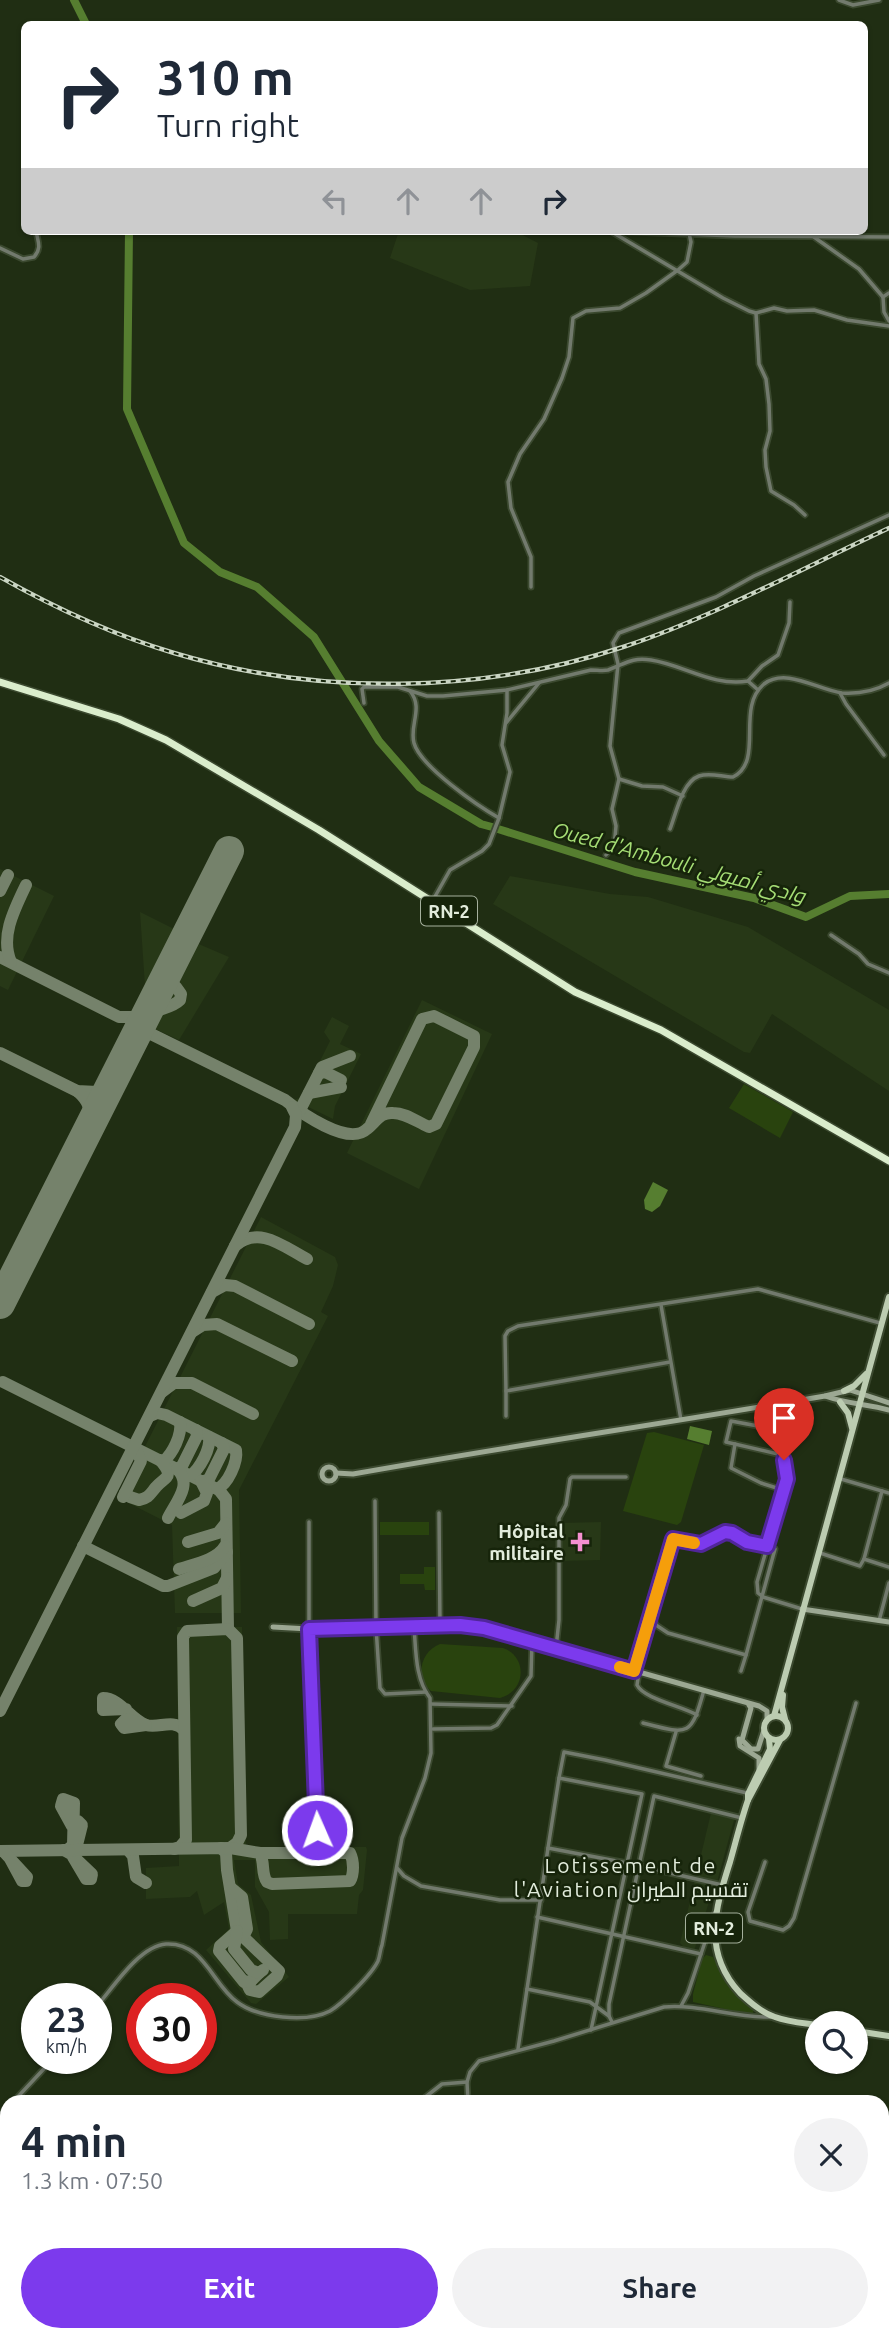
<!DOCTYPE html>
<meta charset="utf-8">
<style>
:root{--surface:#fff;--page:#f2f2f3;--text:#1f2937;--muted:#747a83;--accent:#7c3aed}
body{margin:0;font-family:Ubuntu,Cairo,sans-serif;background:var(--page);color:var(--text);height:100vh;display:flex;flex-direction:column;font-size:26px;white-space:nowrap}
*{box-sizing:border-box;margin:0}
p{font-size:23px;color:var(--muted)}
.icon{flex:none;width:38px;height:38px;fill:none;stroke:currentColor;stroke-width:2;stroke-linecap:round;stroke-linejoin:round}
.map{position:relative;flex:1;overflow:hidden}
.panel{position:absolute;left:0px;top:2095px;width:889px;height:247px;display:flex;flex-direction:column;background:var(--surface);border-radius:21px 21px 0 0;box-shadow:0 2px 5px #0004}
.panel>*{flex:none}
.banner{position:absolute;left:21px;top:21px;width:847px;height:214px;border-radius:10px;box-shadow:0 2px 5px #0004;background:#fff;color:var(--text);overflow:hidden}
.buttons{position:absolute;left:805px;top:2011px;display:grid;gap:14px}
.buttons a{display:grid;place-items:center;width:63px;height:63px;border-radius:50%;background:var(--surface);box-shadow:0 2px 5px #0004;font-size:35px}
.speed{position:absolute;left:21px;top:1983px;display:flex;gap:14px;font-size:35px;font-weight:700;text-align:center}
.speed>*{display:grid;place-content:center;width:91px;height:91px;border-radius:50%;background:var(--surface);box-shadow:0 2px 5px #0004;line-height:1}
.speed small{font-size:18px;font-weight:400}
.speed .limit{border:10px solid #d22;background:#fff;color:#111}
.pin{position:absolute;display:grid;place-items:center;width:60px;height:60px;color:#fff;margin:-72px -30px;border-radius:50% 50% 50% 0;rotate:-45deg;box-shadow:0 0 7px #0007}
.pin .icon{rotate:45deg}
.me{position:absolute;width:77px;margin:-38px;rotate:358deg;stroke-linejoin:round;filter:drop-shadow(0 0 5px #0008)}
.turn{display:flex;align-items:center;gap:24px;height:147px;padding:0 21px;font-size:32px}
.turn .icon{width:91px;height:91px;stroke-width:2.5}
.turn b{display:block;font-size:49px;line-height:60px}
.lanes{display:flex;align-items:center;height:66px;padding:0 21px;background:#0003;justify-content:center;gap:35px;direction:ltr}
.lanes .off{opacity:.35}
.round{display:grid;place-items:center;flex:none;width:74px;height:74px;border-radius:37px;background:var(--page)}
.headline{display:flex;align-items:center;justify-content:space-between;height:119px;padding:0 21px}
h1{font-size:42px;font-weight:600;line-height:52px}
.action{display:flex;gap:14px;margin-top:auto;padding:14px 21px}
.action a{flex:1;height:80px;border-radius:42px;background:var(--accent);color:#fff;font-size:28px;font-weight:600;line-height:80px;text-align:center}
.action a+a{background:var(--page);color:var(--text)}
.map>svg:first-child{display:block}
.built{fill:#273817}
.green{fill:#29430e}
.water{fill:#567e30}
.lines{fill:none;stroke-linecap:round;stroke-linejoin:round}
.river{stroke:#567e30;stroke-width:8}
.taxiway{stroke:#75826b;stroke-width:12}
.runway{stroke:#75826b;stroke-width:30}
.street-casing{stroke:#3b492f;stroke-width:7}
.secondary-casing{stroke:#3b492f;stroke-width:9}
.primary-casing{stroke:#3b492f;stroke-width:10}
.highway-casing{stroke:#3b492f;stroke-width:10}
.street{stroke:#727a6d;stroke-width:3.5}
.secondary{stroke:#9ca893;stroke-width:5}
.primary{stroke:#bcccb1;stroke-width:6}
.highway{stroke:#daedcc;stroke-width:7}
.rail-casing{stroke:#cad5c3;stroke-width:4.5}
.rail{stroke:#16240a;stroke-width:2;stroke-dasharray:5;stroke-linecap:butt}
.route-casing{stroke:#51269a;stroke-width:18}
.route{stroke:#7c3aed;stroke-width:12}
.slow{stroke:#f59e0b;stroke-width:12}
.poi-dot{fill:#f590d1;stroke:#16240a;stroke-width:2.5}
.labels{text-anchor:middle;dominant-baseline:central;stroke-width:5;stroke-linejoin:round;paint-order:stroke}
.shield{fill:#16240a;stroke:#a5b09d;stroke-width:2}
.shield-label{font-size:18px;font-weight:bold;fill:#e2ecdc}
.poi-label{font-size:19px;font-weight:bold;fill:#e2ecdc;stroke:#16240a;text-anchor:end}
.water-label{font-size:21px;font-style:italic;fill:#a5dd75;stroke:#16240a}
.neighbourhood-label{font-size:21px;letter-spacing:2px;fill:#e2ecdc;stroke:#16240a}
</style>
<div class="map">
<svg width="889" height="2341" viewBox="0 0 889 2341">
<rect width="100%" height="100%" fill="#202e13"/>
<g class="built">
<polygon points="399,231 515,231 538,243 530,286 470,290 390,258"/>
<polygon points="0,869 54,896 8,990 0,986"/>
<polygon points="510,876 610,894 648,897 748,927 889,1010 889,1091 772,1014 750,1053 744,1052 493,904"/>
<polygon points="140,912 174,929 145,986"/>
<polygon points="194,942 229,957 179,1040 151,1027"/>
<polygon points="422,1000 492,1034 419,1189 347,1153"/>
<polygon points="332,1017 349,1026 340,1044 361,1054 335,1106 333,1119 294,1100 302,1097 330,1041 324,1032"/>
<polygon points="261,1217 335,1257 338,1265 333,1286 321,1312 328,1316 239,1490 241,1613 175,1613 172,1525 119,1498"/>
<polygon points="601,1522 600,1560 560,1561 560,1523"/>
<polygon points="177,1627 242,1627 246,1847 366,1847 367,1850 363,1890 359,1895 357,1914 288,1914 288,1939 270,1940 269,1912 255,1887 255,1860 234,1860 238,1884 251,1895 261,1942 289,1977 256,2004 251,2003 206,1950 229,1929 224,1902 204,1915 197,1891 190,1897 146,1899 146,1868 179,1866"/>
<polygon points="711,1813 736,1819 734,1820 717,1882 715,1882 694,1951 687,1950 680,1943"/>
<polygon points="0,2115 7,2120 7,2215 0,2216"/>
</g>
<g class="green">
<polygon points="744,1084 793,1112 780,1138 729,1108"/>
<polygon points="654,1432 704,1445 681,1522 677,1525 623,1511 647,1433"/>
<rect x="380" y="1522" width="49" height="13"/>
<polygon points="424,1567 435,1567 435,1590 425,1590 424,1584 400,1584 400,1574 424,1574"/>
<path d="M440,1644L503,1648C528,1657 526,1691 500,1698L431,1691C414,1677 421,1651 440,1644Z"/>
<path d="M706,1955L713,1957C724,1979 734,1995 754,2010L752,2015L693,2002V1994L702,1959Z"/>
<polygon points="889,2236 889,2321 882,2317 882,2249"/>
</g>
<g class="water">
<polygon points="653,1182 668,1190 660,1206 652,1212 645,1209 644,1200"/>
<polygon points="690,1426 712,1431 709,1445 687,1439"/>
</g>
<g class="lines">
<g class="river">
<polyline points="74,0 86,24"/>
<polyline points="129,231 127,409 184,543 220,572 257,587 314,637 379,741 419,787 481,824 492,827"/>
<polyline points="498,829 635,872 754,898 806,917 850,896 889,894"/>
</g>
<g class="taxiway">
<polyline points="0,891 8,875"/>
<polyline points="0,957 119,1017 136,1017 148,1012"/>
<path d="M11,962C0,937 14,910 26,885"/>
<path d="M144,1019C156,1007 170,1010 180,1000L181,994L176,987L161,985"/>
<path d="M136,1035L141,1032L149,1033L285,1100C300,1112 348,1147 367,1129C376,1122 380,1112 393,1113C406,1113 417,1122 429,1127L436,1124L474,1047V1036L434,1016L422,1019L371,1124"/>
<polyline points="0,1053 77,1091 97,1092 111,1084"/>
<polyline points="319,1073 325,1072 341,1080"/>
<path d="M77,1091C89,1101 92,1111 90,1126"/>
<polyline points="309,1093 341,1087"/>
<polyline points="299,1112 322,1067 350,1056"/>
<path d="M235,1246C259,1225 284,1247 307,1259"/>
<polyline points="212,1292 225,1285 235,1286 309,1324"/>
<polyline points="192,1332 203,1325 217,1324 292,1361"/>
<polyline points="3,1382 219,1490 226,1499 228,1629"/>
<polyline points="162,1392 174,1383 192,1383 253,1414"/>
<path d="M150,1416L157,1413L166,1415L236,1450C238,1462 228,1484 217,1489"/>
<path d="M163,1462C173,1453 182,1435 180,1422"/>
<path d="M190,1476C200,1469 211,1448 209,1437"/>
<polyline points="202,1482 209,1479 224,1449 222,1443"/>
<path d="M125,1493L130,1497L139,1500C149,1498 150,1494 156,1487C166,1476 175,1478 160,1460"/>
<polyline points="123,1497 141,1461 135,1447"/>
<polyline points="181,1513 204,1501 207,1493 201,1481"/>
<path d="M168,1518C176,1502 193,1484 177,1469L182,1466L197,1436L196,1430"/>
<polyline points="188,1542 218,1533 226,1523"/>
<polyline points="83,1546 163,1586 168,1586 214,1568 227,1552"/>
<path d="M179,1569C194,1564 217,1560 225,1546"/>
<polyline points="193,1601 222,1588 227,1578"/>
<path d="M126,1709L103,1710V1698C120,1698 131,1720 146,1725C159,1729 172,1718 184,1730"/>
<polyline points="0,1711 295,1127 296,1115 292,1107"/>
<polygon points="126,1719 146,1725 124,1728 121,1724"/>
<polyline points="221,1848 226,1853 227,1870 237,1931 279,1971 277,1976 259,1992 250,1990 248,1986 251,1981"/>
<polyline points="174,1849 180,1847 186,1840 183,1637 187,1631 228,1629 237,1638 241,1835 237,1843 230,1848"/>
<polyline points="64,1850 71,1854 92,1874 91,1879 86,1879 73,1857"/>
<polyline points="67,1850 73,1845 74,1803 63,1799 61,1806 72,1826 73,1822 78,1821 82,1825 77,1845 71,1850"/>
<polyline points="128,1850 133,1856 136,1877 146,1883"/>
<path d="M0,1851L230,1848L260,1853H350C354,1861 354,1874 350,1881L272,1884L267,1882C261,1874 265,1863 260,1853"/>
<polyline points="3,1851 27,1877 26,1881 22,1881 9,1857"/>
<polyline points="230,1887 242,1897 247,1929 245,1933 239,1933"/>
<polyline points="237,1931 220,1946 219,1951 244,1982 251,1981 259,1973"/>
<polyline points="237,1931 234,1949 251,1970 259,1973 263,1970"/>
</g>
<polyline class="runway" points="0,1304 229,851"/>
<g class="street-casing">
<g id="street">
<polyline points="839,0 853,5 879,0"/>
<polyline points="607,231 735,236 889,237"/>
<polyline points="612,232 723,298 749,311 756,313 774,308 787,311 814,310 847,320 889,326"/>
<polyline points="814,237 859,269 883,297"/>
<path d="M0,248L23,259L34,257C42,248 38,242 36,231"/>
<polyline points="889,293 883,297 884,312 889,321"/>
<polyline points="756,313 759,364 766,379 769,404 770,431 765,450 766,467 771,491 794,505 805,515"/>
<polyline points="531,587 531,557 511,508 508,482 520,454 544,419 562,378 569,357 573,318 586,311 620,308 646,293 678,270 687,262 691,242 689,233"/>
<polyline points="748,681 758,690"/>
<path d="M410,691C424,708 409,725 414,743C420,766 478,806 499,818"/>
<polyline points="840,693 846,704 884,755"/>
<path d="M364,703L362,689L364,687H398L427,696H443L507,690L591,670C597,670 603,671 608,670C625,664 631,657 651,660C684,665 713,687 748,681L762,666L778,655L789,623L790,602"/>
<polyline points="506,723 539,683"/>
<polyline points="619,779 642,786 663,787 683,796"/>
<path d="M670,829C676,814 682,782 699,776C710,772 722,777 733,777C765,761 735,708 764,684C786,667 818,690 842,693C858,694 875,691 889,683"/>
<polyline points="606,855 611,849 615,837 616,826 612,809 619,779 610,746 618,664 613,643 619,633 716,597 754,576 889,515"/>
<polyline points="433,900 450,870 482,851 489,844 499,818 510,772 502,745 507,713 507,690"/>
<polyline points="831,935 859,954 868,964 889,973"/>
<polyline points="661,1305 681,1420"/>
<polyline points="506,1391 505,1336 508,1331 518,1326 758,1289 880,1323"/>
<polyline points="506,1416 506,1391 670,1362"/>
<polyline points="735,1444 731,1468 761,1483 783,1490"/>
<polyline points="778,1454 774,1438 774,1429 731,1421 726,1442 778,1454 784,1460 787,1479 757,1582 758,1593 763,1597 802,1609"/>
<polyline points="841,1479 889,1493"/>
<polyline points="882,1491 864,1559 889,1567"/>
<polyline points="375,1501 376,1627 380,1688 385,1694 426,1692"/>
<polyline points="439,1513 440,1625"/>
<polyline points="309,1522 309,1629 317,1830"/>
<polyline points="820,1553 860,1566 864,1559"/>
<polyline points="879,1621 889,1583"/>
<polyline points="556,1648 559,1620 559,1518 566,1505 570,1479 572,1477 626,1477"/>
<polyline points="634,1671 673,1539 701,1544 725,1532 731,1533 747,1542 775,1549 746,1655 668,1633 656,1625 652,1613"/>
<polyline points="741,1671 746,1655"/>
<path d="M639,1672L637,1685C644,1699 682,1706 697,1715"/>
<polyline points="431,1704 512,1706"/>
<path d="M643,1723C689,1735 691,1737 704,1690"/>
<polyline points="433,1729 491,1728 497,1725 531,1676 532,1642"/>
<polyline points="676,1732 666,1766 701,1776"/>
<polyline points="559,1778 564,1752 605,1760 747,1793"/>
<polyline points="548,1848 559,1778 642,1794 591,2030"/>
<polyline points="765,1862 748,1912 750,1921 783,1930 789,1926 794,1918 856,1703"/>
<polyline points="397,1868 404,1876 421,1886 500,1900 541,1900"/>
<polyline points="537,1917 701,1954"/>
<polyline points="681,2006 688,1993 715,1912"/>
<path d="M96,2007C113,1988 139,1946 166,1944C204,1942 212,1984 237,2002C258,2018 307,2023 330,2011C342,2004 372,1974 378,1961C380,1956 380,1950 382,1945L402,1838L425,1778L431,1753L430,1698C415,1679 416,1650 414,1627"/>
<polyline points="609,2016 590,2002 527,1989 548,1848 627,1863 722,1885"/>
<polyline points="612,2022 609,2016 609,2004 654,1796 742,1818"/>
<polyline points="518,2049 527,1989"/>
<polyline points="13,2102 54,2058"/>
<polyline points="419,2102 442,2084 467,2082"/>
<path d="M468,2102L467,2082L470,2072L479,2061L554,2041L664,2007C700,2004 734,2018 770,2017"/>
<polyline points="0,2114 7,2108"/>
<polyline points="0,2148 7,2147"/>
<polyline points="0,2169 7,2168"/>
<polyline points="0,2177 7,2176"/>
<polyline points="0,2300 7,2299"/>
<polyline points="882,2320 889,2324"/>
<polyline points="24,2334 25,2341"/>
<polyline points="117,2334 117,2341"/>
<polyline points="480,2334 481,2341"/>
<polyline points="0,2336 19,2334"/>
<polyline points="169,2341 172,2334"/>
<polyline points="415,2341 416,2334"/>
</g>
</g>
<g class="secondary-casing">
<g id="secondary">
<path d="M825,1396C847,1404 868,1404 889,1410"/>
<circle cx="329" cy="1474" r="7"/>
<path d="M336,1473L353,1474C510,1446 668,1423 825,1396L850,1390L889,1403"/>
<polyline points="802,1609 889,1622"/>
<polyline points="273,1627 309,1629 460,1625 484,1628 759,1706 767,1711 767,1720"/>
<polyline points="749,1705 751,1708 742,1740 751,1749 758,1749 764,1730"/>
<polyline points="739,1739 740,1746 759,1758 759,1769"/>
<polyline points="882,2226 889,2213"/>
<polyline points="882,2239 889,2226"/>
<polyline points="821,2341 824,2334"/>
<polyline points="828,2341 831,2334"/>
</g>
</g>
<g class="primary-casing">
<g id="primary">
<polyline points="844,1391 854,1386 866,1374"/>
<polyline points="840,1402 848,1413 852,1428"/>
<polyline points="783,1695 782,1707 785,1719"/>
<circle cx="776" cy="1728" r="12"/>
<polyline points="774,1716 889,1297"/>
<path d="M769,1739L770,1749L748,1794V1800C741,1820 736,1841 730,1862C715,1909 702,1952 740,1993C750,2002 762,2013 775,2017C788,2022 803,2023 817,2025"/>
<polyline points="748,1800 780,1740"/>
<polyline points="856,2031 889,2036"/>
</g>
</g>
<g class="highway-casing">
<polyline id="highway" points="0,682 119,719 166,740 319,830 575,992 661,1030 889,1161"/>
</g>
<use href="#street" class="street"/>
<use href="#secondary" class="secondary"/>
<use href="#primary" class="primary"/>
<use href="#highway" class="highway"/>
<g class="rail-casing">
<path id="rail" d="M0,577C55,608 113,635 174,653C317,696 482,694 623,647C713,617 803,568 889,528"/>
</g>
<use href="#rail" class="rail"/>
</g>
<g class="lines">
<g class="route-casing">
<polyline id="route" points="317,1830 309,1629 460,1625 484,1628 634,1671 673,1539 701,1544 725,1532 732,1533 747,1542 767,1546 787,1479 784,1460"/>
</g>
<use href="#route" class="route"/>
<polyline class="slow" points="620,1667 634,1671 673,1539 694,1543"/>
</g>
<path class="poi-dot" d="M576.5 1531.5h7v7h7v7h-7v7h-7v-7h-7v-7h7z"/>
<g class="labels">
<g class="shield">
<rect x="421" y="896.5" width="56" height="29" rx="5"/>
<rect x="686" y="1913.5" width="56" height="29" rx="5"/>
</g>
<g class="shield-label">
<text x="449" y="911">RN-2</text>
<text x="714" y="1928">RN-2</text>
</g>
<g class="poi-label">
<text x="564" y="1531">Hôpital<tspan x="564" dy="22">militaire</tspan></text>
</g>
<g class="water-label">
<text transform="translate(679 862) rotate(15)">Oued d'Ambouli وادي أمبولي</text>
</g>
<g class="neighbourhood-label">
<text x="631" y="1865">Lotissement de<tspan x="631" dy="24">l'Aviation تقسيم الطيران</tspan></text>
</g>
</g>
</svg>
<div class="buttons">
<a><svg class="icon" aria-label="search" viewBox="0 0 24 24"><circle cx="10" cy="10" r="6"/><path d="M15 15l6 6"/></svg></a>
</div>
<div class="speed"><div>23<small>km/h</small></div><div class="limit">30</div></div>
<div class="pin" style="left:784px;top:1460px;background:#d93025"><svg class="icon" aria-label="arrive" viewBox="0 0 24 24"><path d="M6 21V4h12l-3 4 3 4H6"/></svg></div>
<svg class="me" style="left:317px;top:1830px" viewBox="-20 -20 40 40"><circle r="17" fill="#7c3aed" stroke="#fff" stroke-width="3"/><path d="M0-11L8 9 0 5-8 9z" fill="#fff"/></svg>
<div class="banner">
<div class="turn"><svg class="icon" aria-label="right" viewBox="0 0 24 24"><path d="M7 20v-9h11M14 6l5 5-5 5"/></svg><div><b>310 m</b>Turn right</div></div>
<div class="lanes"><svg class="icon off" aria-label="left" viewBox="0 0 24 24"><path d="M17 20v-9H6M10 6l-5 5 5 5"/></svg><svg class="icon off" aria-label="ahead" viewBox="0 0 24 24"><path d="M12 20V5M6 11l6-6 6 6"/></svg><svg class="icon off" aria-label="ahead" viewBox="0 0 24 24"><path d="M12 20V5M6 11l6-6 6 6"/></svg><svg class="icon" aria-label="right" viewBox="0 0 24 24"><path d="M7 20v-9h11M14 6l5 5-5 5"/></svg></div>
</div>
<section class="panel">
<div class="headline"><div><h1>4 min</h1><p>1.3 km · 07:50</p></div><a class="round"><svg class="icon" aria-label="close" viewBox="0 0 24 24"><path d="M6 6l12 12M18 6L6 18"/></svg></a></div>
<div class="action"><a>Exit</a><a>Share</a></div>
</section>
</div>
